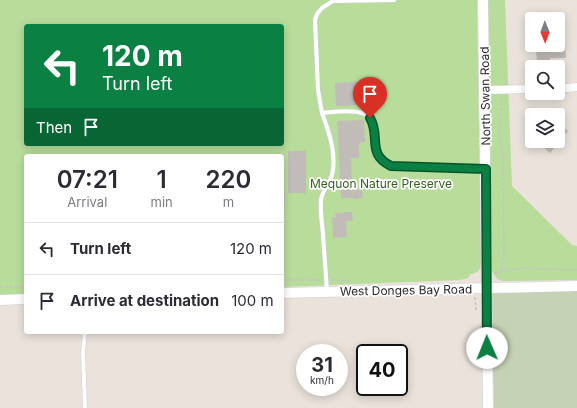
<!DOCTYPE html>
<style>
:root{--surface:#fff;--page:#f7f7f7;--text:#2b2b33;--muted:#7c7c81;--line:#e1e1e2}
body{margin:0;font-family:Inter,sans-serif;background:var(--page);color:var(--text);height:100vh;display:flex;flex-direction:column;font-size:15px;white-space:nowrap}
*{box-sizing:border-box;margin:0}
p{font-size:13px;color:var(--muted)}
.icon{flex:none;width:22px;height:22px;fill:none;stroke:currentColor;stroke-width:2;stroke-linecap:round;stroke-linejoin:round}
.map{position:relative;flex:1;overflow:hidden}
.panel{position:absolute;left:24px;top:154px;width:260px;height:180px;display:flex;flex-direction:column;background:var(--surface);border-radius:4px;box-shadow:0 2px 10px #0003}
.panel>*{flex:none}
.guide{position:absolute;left:24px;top:24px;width:260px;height:122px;border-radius:4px;box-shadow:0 2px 10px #0003;background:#0b8043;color:#fff;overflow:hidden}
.needle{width:26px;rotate:179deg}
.controls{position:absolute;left:525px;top:12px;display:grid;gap:8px}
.controls a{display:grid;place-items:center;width:40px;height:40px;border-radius:4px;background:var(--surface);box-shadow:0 2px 10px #0003;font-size:20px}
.speed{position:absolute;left:296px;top:344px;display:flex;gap:8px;font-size:20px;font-weight:700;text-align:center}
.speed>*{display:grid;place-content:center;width:52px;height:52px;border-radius:50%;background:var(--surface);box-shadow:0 2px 10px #0003;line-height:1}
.speed small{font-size:10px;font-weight:400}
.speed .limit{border:2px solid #111;border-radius:6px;background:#fff;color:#111}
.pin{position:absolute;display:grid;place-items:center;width:34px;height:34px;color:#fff;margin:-41px -17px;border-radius:50% 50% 50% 0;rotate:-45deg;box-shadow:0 0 4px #0007}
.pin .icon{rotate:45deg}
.me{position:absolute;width:44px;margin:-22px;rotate:359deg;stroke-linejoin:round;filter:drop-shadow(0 0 3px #0008)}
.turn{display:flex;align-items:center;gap:14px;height:84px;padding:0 12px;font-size:18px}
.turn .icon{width:52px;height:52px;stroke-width:2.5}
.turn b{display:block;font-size:28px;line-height:34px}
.then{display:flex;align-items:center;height:38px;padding:0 12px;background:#0003;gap:8px;font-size:15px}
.eta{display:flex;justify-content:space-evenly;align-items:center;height:68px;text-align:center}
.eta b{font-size:24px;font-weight:600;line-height:28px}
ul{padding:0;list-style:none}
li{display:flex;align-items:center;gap:12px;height:52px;padding:0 12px;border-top:1px solid var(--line)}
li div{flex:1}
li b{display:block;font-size:15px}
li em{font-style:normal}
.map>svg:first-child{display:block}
.green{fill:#b8dd9b;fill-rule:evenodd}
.cemetery{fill:#c6d2b4}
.building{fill:#c2bcb8}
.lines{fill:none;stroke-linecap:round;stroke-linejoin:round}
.service-casing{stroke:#caced9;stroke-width:5}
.minor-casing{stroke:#caced9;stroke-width:9}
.tertiary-casing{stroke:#caced9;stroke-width:11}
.path{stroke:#c3c3c3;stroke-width:1.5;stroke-dasharray:3 2;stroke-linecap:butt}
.service{stroke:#fff;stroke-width:4}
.minor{stroke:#fff;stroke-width:8}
.tertiary{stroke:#fff;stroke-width:10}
.route-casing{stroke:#07532c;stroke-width:10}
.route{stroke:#0b8043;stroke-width:7}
.labels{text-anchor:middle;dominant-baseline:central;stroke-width:3.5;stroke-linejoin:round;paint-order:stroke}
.street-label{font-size:12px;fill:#292929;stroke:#fff}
.park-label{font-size:12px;fill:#325f1f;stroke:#fff}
</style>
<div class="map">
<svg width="577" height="408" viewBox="0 0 577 408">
<rect width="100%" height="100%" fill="#eae2db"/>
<g class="green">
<path d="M0,0H477L481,258C481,267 481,273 470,274L468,278L459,280L282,287V156H26V296H0ZM26,26H282V144H26Z"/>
<polygon points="488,0 505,0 512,186 572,245 577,246 577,280 503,281 497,279 492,271"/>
</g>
<polygon class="cemetery" points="577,289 577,408 494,408 492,293"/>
<g class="building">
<polygon points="565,41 566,58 550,58 550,61 537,62 536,50 548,49 548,45 558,45 558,42"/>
<polygon points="367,81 368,105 336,106 335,83"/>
<polygon points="364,120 365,142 359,143 359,158 351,158 353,198 341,198 337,121"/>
<polygon points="558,122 568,131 550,153 536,141 558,141"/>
<rect x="288" y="151" width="18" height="42"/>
<polygon points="353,184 358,184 358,190 362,190 363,198 353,199"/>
<rect x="282" y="191" width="3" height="15"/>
<polygon points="352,212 353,221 346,221 347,237 333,238 332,217 336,217 335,213"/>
</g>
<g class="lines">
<g class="service-casing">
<g id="service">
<polyline points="322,113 318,90 315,20 317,14 322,8 333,1 394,0"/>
<path d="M327,292C326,272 324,253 323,234C322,223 320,211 321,200C322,191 329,184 332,175C337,155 329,132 322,113C334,112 350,109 362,113C385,120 361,152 391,166L485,169"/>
<polyline points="85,408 83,352 85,332"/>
</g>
</g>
<g class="minor-casing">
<g id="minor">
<polyline points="558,89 577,87"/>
<polyline points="485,90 532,89"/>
</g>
</g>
<g class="tertiary-casing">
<g id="tertiary">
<polyline points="483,0 488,408"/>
<polyline points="282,293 577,286"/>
<polyline points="0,300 26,299"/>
</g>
</g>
<g class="path">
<polyline points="502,98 499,136 502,148 503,162 504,251 502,271"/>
<polyline points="495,273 522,268 577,270"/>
<polyline points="282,280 320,280"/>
<polyline points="332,280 352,281"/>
<polyline points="0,287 26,287"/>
<polyline points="475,297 476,311"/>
</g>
<use href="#service" class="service"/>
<use href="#minor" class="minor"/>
<use href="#tertiary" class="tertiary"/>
</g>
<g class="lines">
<g class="route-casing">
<path id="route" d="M370,118C381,136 366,154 391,166L486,169L487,348"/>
</g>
<use href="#route" class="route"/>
</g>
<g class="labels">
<g class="street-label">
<text transform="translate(485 96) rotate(-91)">North Swan Road</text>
<text transform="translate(406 290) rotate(-1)">West Donges Bay Road</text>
</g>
<g class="park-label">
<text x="381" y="183">Mequon Nature Preserve</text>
</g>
</g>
</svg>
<div class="controls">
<a><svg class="needle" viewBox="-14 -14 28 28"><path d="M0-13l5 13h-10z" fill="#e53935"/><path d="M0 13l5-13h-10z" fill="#7c7c81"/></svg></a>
<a><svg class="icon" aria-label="search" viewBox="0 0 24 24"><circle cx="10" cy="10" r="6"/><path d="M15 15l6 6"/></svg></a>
<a><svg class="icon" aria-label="layers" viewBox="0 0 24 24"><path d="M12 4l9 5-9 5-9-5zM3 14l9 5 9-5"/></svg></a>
</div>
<div class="speed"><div>31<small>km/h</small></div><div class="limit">40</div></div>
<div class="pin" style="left:370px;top:118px;background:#d93025"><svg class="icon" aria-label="arrive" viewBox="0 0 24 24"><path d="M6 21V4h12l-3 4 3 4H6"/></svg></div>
<svg class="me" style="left:487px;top:348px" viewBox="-20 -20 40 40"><circle r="19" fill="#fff"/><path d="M0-13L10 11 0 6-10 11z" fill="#0b8043"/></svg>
<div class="guide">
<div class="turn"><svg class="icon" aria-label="left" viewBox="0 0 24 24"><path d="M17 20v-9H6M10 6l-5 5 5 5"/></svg><div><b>120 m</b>Turn left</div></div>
<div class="then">Then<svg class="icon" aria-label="arrive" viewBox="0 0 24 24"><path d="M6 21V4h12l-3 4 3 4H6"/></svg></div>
</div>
<section class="panel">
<div class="eta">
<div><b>07:21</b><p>Arrival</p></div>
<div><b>1</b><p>min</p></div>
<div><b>220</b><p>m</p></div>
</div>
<ul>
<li><svg class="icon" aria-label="left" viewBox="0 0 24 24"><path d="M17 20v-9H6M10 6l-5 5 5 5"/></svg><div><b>Turn left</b></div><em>120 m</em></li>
<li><svg class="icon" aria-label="arrive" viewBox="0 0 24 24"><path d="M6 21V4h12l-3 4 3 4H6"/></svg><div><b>Arrive at destination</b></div><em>100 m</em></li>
</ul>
</section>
</div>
